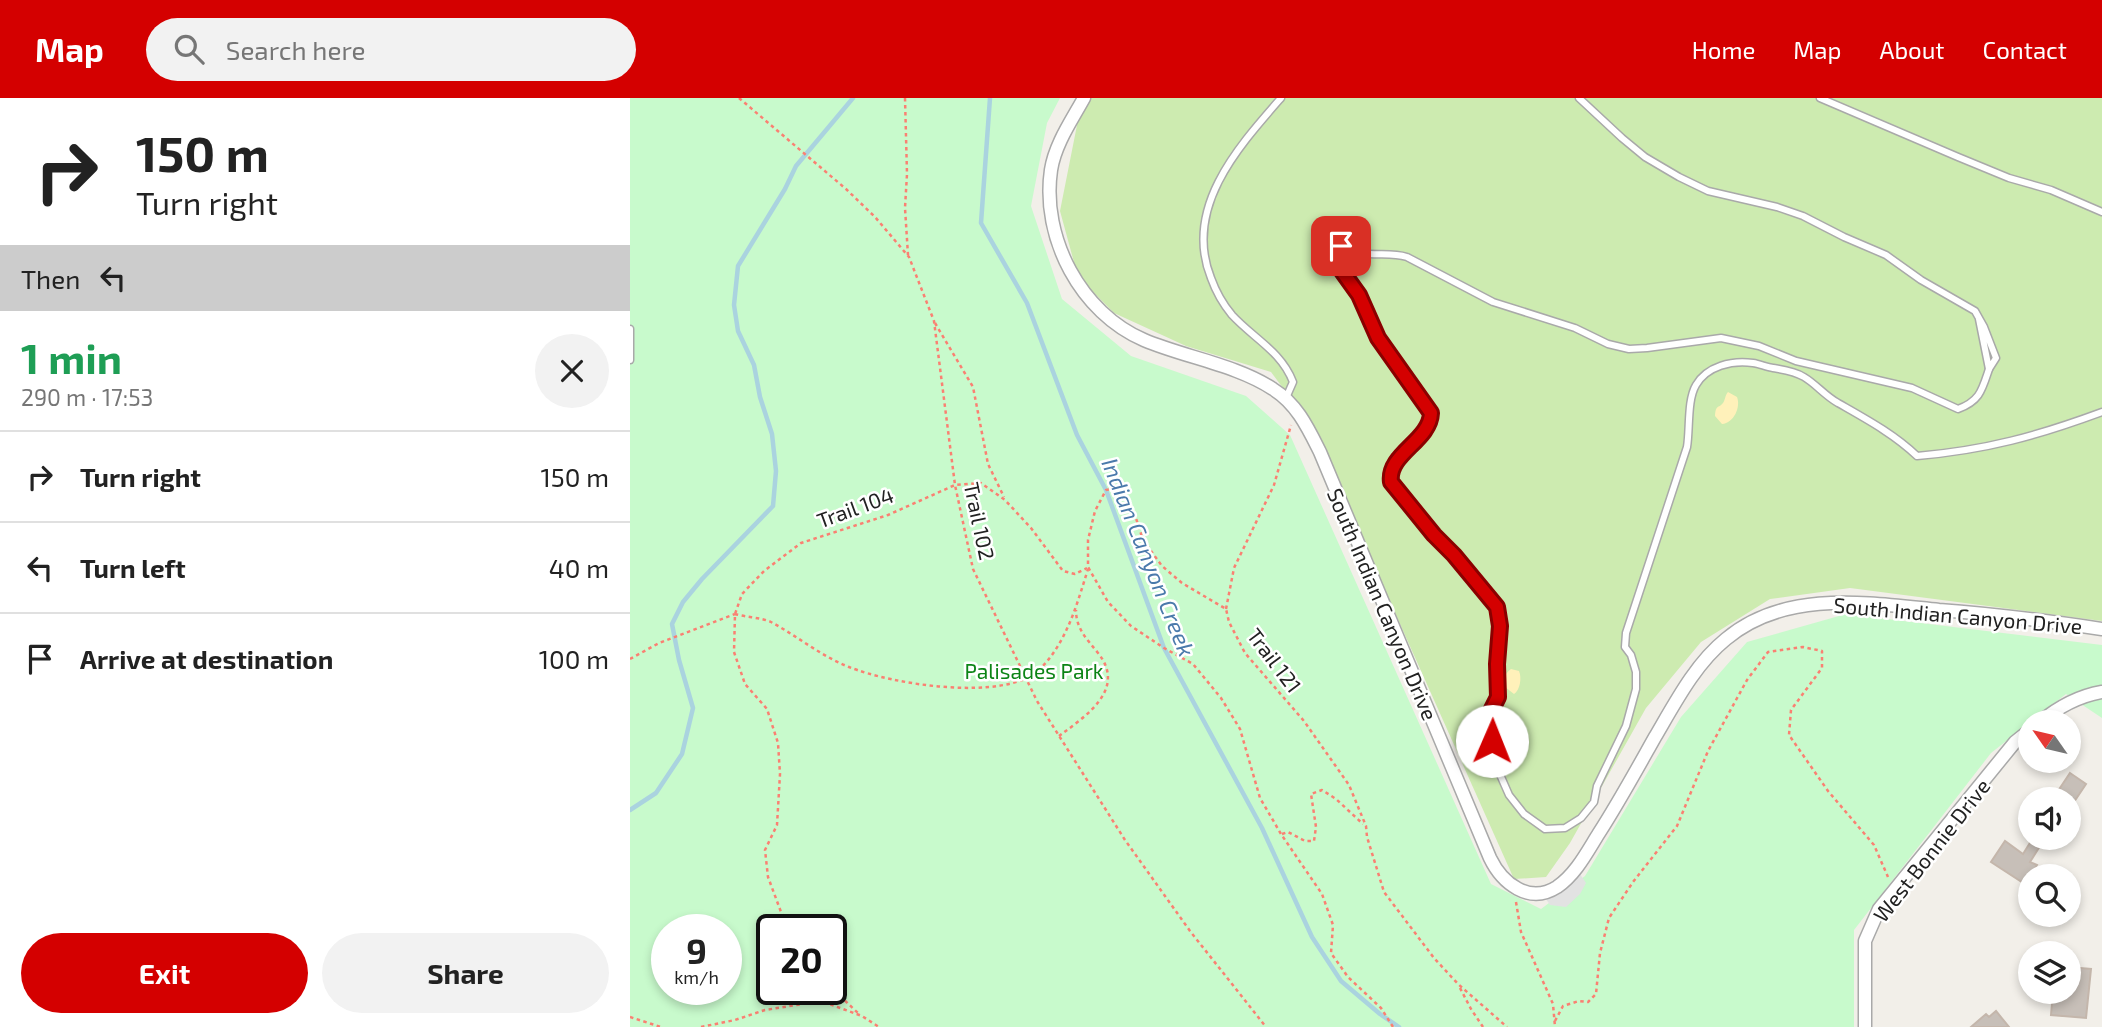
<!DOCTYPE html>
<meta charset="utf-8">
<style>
:root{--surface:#fff;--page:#f2f2f2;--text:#222;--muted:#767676;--line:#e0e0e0;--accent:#d40000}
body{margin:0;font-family:"Exo 2",sans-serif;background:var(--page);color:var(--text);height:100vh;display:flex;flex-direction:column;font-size:26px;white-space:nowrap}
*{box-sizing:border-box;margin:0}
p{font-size:23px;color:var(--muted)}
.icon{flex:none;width:38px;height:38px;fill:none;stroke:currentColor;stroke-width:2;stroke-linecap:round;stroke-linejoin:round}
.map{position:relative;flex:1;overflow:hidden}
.drawer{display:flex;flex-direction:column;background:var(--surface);width:630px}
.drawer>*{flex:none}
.banner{background:#fff;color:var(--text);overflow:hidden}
.needle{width:46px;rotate:304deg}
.buttons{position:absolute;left:1388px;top:612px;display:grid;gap:14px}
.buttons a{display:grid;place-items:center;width:63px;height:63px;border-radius:50%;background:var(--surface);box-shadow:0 4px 10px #0003;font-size:35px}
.speed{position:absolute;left:21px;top:816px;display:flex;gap:14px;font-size:35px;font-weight:700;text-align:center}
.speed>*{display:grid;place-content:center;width:91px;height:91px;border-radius:50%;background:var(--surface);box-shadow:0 4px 10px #0003;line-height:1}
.speed small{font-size:18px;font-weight:400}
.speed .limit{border:4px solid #111;border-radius:10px;background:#fff;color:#111}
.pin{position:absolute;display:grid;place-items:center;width:60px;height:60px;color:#fff;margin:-30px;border-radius:14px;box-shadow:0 4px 10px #0006}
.me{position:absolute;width:77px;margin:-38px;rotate:1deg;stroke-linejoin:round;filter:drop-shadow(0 0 5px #0008)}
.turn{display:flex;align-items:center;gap:24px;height:147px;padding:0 21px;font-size:32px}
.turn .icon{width:91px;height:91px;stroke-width:2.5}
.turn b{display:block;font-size:49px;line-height:60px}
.then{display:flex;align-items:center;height:66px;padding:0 21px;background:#0003;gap:14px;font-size:26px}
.round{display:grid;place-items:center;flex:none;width:74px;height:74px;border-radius:37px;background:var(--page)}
.overview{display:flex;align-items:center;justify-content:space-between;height:119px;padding:0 21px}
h1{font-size:42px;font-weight:700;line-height:52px;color:#1e9e55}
.action{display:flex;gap:14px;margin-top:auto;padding:14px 21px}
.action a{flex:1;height:80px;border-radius:42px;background:var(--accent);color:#fff;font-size:28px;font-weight:700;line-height:80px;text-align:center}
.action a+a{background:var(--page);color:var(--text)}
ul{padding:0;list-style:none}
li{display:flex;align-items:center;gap:21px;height:91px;padding:0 21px;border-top:2px solid var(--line)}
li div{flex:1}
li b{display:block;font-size:26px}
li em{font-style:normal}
header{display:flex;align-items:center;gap:42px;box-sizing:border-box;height:98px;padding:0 35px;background:var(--accent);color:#fff}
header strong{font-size:33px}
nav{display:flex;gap:38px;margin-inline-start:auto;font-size:24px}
.search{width:490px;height:63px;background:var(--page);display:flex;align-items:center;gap:18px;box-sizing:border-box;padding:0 24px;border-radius:38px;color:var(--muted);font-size:26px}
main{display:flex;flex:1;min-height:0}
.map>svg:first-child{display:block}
.grass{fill:#cdebb0}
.sand{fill:#fff1ba}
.park{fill:#c8facc;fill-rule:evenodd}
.parking{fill:#e2e2e2}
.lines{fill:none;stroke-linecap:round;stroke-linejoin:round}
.stream{stroke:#aad3df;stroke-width:4.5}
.building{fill:#c7bfb8;stroke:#c4b6ab;stroke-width:2}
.service-casing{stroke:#a9a9a9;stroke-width:9}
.minor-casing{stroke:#a9a9a9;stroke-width:15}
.path{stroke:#fa8072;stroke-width:2.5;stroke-dasharray:3.5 3.5;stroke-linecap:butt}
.service{stroke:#fff;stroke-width:6}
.minor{stroke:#fff;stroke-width:12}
.route-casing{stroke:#8a0000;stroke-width:18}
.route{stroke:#d40000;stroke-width:12}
.labels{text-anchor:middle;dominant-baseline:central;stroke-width:5;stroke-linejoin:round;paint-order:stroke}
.street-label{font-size:21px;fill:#222;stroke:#fff}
.park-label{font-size:21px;fill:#0c8416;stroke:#fff}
.water-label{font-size:23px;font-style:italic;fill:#4a7aab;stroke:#fff}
</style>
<header>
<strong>Map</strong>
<div class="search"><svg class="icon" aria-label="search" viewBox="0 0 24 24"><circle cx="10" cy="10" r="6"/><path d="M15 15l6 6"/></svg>Search here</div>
<nav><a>Home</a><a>Map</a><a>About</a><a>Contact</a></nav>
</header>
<main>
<section class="drawer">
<div class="banner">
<div class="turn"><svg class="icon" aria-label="right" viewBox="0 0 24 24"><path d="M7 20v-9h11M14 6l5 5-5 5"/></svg><div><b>150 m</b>Turn right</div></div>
<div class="then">Then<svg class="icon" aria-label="left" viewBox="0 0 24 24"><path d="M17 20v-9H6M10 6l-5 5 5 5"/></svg></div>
</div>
<div class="overview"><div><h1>1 min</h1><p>290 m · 17:53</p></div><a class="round"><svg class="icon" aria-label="close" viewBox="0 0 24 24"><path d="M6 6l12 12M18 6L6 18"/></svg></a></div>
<ul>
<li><svg class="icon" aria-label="right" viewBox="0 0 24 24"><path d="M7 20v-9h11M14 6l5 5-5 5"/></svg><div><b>Turn right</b></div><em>150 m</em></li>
<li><svg class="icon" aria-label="left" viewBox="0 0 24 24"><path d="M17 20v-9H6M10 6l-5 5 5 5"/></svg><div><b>Turn left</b></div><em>40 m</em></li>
<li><svg class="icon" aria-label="arrive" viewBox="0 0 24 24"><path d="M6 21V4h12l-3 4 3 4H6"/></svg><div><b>Arrive at destination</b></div><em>100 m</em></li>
</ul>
<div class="action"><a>Exit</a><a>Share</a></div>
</section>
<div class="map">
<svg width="1472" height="929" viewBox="0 0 1472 929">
<rect width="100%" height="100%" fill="#f2efe9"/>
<polygon class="grass" points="458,0 1472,0 1472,523 1220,490 1140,501 1071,544 1016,610 940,745 916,779 884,781 682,329 641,274 556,248 484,215 448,179 430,113 449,17"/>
<g class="sand">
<path d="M1098,294L1107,299C1111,309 1104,325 1092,326L1085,318C1086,306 1088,311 1093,305C1095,303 1095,297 1098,294Z"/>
<path d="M881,571L889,573C892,580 890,592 884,596L875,589C873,582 874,576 881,571Z"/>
</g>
<path class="park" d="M0,0H430L417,25L401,108L432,201L501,258L616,298L660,337L861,786L911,811L955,778L1051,619L1117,544L1216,516L1472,547V620L1436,596L1361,655L1224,832V929H0ZM37,831H96V891H37ZM142,831H201V891H142Z"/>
<polygon class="parking" points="946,770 956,785 950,796 936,809 920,807 912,795"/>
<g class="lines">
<g class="stream">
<polyline points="360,0 351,125 397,205 447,337 476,392 534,550 632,730 682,839 711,883 750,916 769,929"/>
<polyline points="0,712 26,695 52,656 63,610 49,562 42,526 53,504 72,481 143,408 146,373 142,336 130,299 124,267 108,233 104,207 108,168 155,91 166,68 223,0"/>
</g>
</g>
<g class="building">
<polygon points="1440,675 1456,686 1438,713 1438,702 1422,702"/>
<polygon points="1403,740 1415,740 1400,764 1407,767 1395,786 1361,764 1375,743 1393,756"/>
<polygon points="1438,869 1461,871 1456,920 1421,917 1423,894 1438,894"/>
<polygon points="1366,913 1379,929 1341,929 1356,916 1359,919"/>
</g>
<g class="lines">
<g class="service-casing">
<g id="service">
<path d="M651,0C608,49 553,110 581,180C586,194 592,205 602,217C623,240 651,253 663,284L656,300"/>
<polyline points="949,0 992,40 1015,59 1049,79 1078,93 1147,109 1173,118 1214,139 1256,157 1291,182 1345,213 1354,229 1366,260 1359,271 1349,221"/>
<polyline points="1190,0 1328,59 1379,80 1421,92 1472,114"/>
<path d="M711,148L702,153L701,148L704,145C713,148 722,154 731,155C747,158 761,154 777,159L863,204L945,230L978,246L999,251L1017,250L1091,240L1129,248L1166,263L1282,290L1328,311C1350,303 1352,292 1359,271"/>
<path d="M702,153L704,162L729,197L748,240L801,315C800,343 757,356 761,384L804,437L824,457L867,509L870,528L867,567L868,599L861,613L858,625L868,672L879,697L894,716L915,731L935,730L951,720L964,704L967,688L996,628L1006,591V574L1001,557L995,549L996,535L1057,349C1060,331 1057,302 1066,287C1077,268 1102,262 1123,265C1130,266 1136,269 1143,270C1154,272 1164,273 1174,279C1186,286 1195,298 1208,305C1236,321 1264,336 1287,358C1356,352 1407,338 1472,314"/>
<polyline points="0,231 0,262"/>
</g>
</g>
<g class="minor-casing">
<g id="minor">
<path d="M454,0C442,22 425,46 421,72C411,140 451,215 514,242C554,259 607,267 643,291C667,306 678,330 690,354L860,760C872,785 899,807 927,789C946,776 957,754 969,735C989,704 1007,671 1025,639C1045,605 1065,566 1096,541C1156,491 1238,505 1309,512C1364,516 1418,523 1472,531"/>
<path d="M1409,625C1427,610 1449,598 1472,594"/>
<polyline points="1235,929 1235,843 1249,811 1385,644 1400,632"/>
</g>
</g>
<g class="path">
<polyline points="109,0 216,91 245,119 279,159 304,223 325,387 343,471 407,603 495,742 560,833 636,929"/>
<polyline points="275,0 277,76 275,110 278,157"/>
<polyline points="305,225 343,289 358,366 374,399"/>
<polyline points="596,511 604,470 644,387 661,327"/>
<path d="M105,516C115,519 133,520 141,524C167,538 191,558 219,569C261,586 375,605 410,571C437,544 447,506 458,471"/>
<polyline points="0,561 29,545 105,516"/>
<path d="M429,638C456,618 497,591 468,555C457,541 446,531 446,512"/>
<polyline points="652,736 658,734 675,743 684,743 686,729 681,696 692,692 706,701 733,726"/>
<polyline points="886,804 891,834 923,906 925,929"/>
<polyline points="162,831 151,814 138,779 135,752 147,727 150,676 148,645 137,611 115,586 104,554 105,516 112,496 134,473 171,445 258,417 325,387 351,385 375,402 401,430 433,473 445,476 457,470"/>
<polyline points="201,887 209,897 229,916"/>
<polyline points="830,890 841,911 853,929"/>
<polyline points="0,919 31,929"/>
<polyline points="925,923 933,908 949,903 958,904 966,896 970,855 979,820 1003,784 1047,728 1078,653 1117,582 1138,554 1173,549 1192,553 1192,570 1161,612 1159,637 1198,693 1244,747 1258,779"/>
<polyline points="71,929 105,922 135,912 191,903 232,918 249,929"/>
<polyline points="763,929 751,910 718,879 701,855 703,827 692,796 651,736 630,700 610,631 591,600 563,566 534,550 501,528 478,504 458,469 458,442 465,413 476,392 488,390 504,414 513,442 532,468 552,485 596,511 599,524 615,555 674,623 719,687 736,728 737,739 754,794 804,860 828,886 877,929"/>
</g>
<use href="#service" class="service"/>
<use href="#minor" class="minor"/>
</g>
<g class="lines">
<g class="route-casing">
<path id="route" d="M711,148L702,153L704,162L729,197L748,240L801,315C800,343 757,356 761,384L804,437L824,457L867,509L870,528L867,566L868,599L861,613L858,625L862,643"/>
</g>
<use href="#route" class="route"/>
</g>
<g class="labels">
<g class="street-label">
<text transform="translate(225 409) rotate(-20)">Trail 104</text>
<text transform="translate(350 423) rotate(78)">Trail 102</text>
<text transform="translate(753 506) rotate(67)">South Indian Canyon Drive</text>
<text transform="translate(1328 517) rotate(5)">South Indian Canyon Drive</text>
<text transform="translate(645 562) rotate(53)">Trail 121</text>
<text transform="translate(1301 752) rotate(-52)">West Bonnie Drive</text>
</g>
<g class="park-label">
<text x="404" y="572">Palisades Park</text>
</g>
<g class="water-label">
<text transform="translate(519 459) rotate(68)">Indian Canyon Creek</text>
</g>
</g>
</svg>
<div class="buttons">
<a><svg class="needle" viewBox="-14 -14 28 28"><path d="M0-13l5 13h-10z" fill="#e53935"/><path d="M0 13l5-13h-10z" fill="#767676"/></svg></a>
<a><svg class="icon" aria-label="sound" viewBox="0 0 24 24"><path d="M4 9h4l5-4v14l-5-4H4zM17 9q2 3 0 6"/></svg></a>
<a><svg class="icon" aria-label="search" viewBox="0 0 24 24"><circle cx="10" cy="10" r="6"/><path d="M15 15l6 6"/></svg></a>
<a><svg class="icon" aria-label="layers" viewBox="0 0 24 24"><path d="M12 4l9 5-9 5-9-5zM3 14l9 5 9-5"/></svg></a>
</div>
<div class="speed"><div>9<small>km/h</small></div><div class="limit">20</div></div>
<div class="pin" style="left:711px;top:148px;background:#d93025"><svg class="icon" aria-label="arrive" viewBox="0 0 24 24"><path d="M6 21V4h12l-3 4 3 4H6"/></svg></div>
<svg class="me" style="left:862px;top:643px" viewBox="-20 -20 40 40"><circle r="19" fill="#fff"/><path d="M0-13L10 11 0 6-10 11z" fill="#d40000"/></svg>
</div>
</main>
